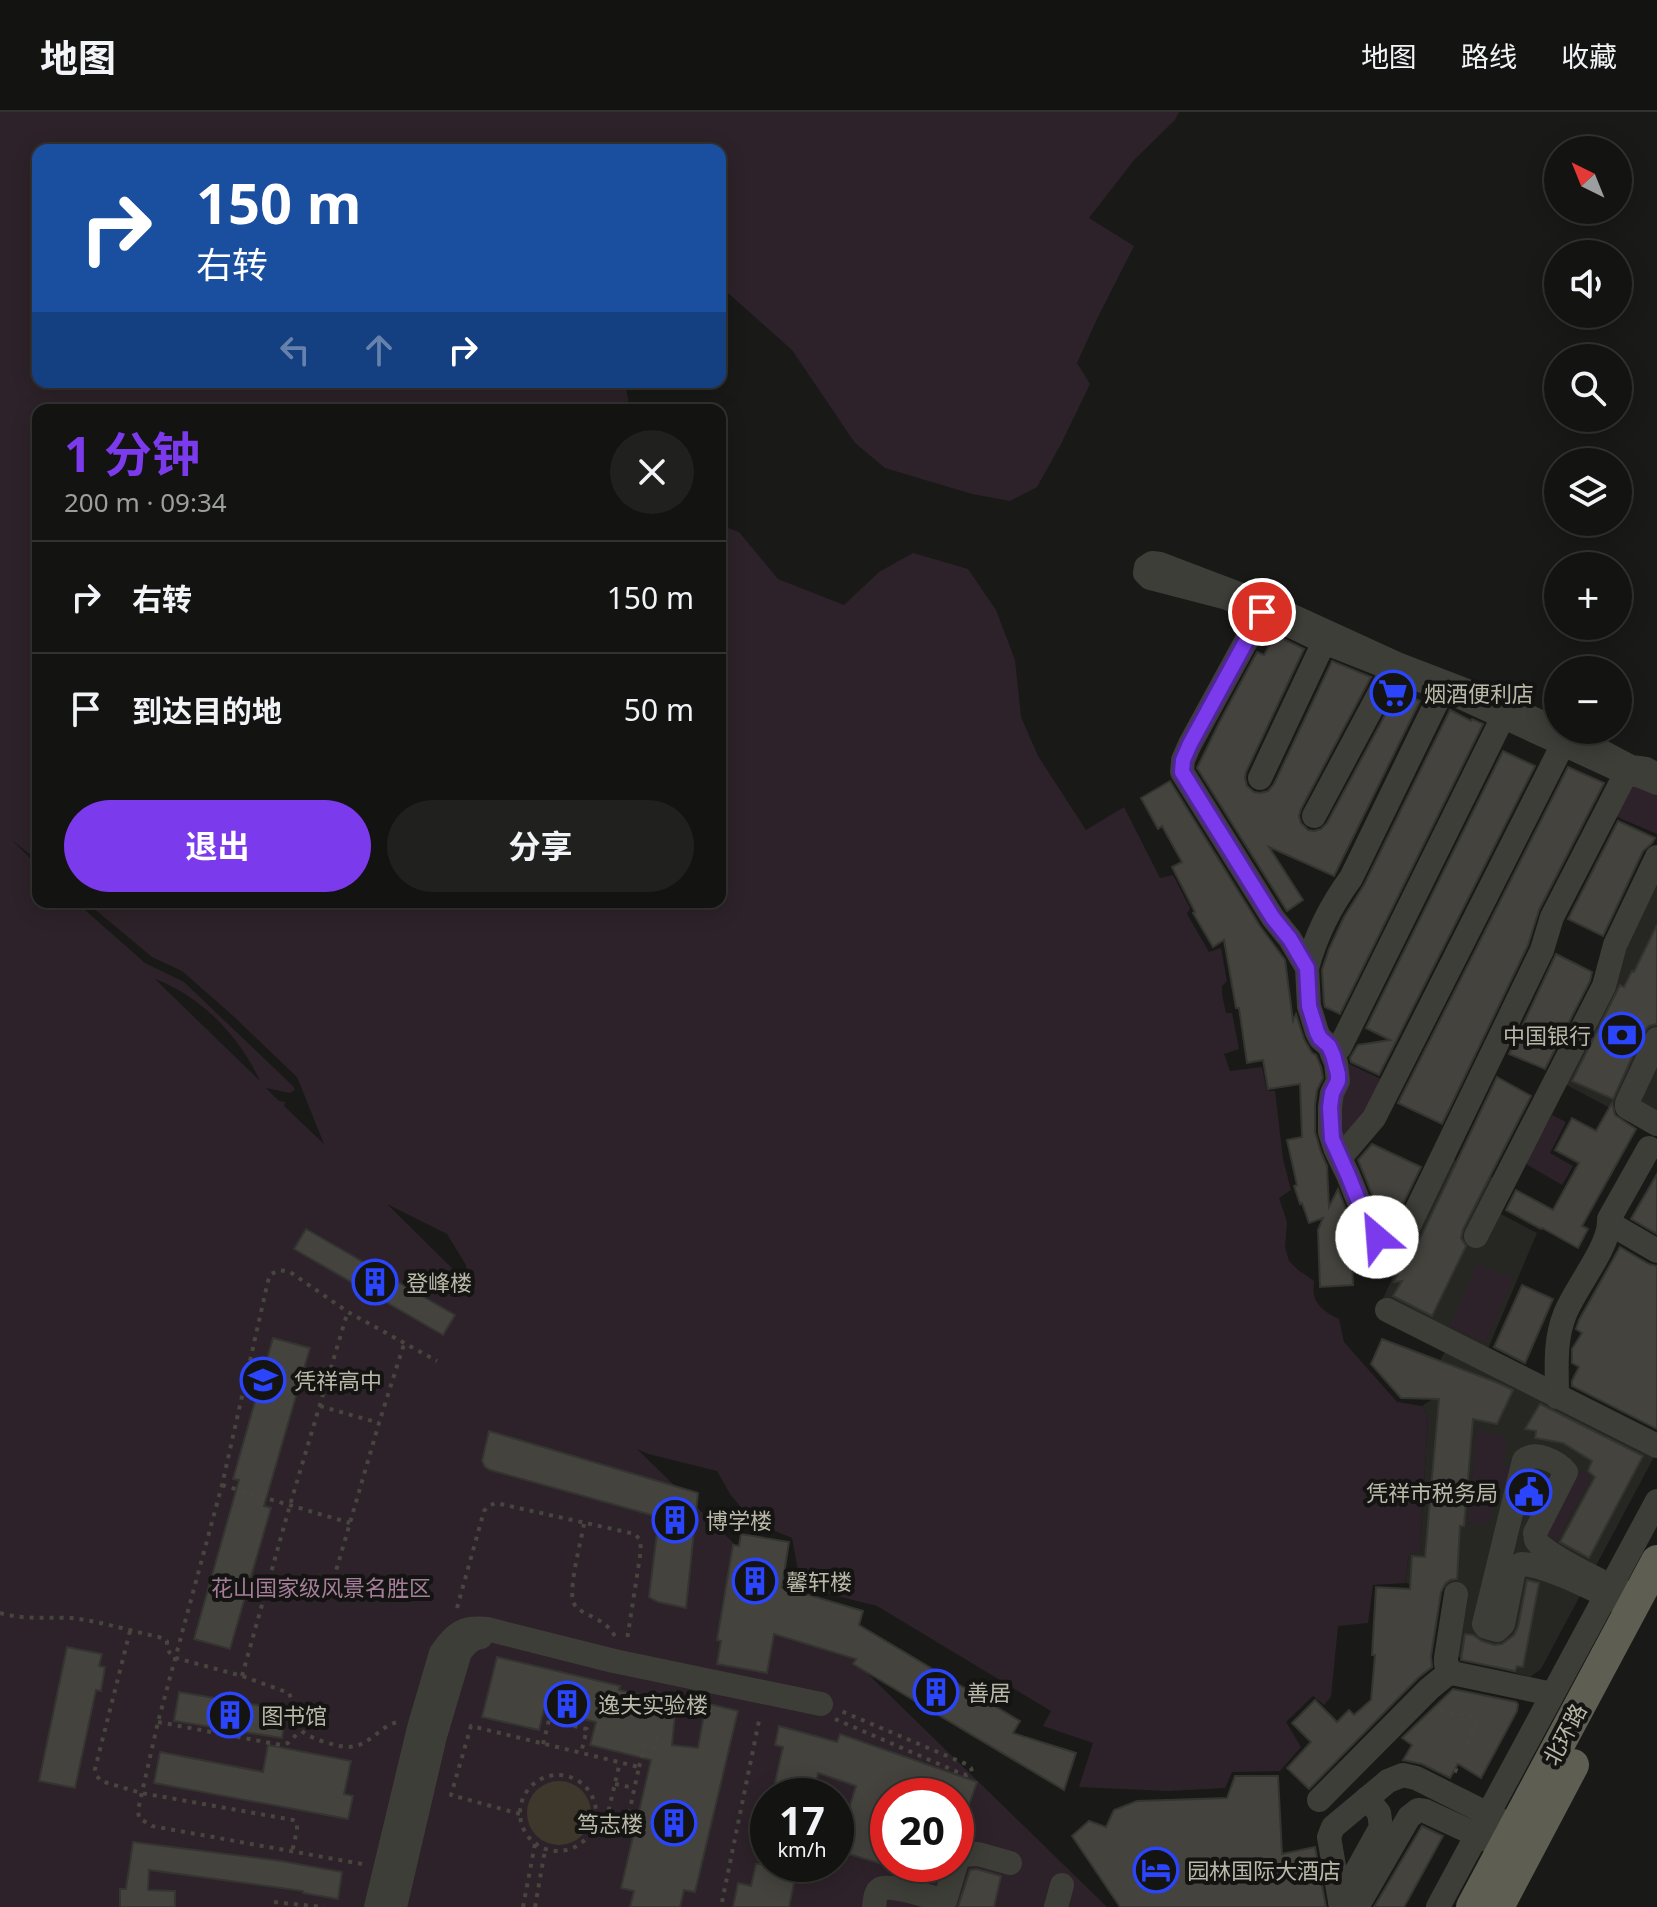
<!DOCTYPE html>
<html lang="zh">
<meta charset="utf-8">
<style>
:root{--surface:#131311;--page:#20201f;--text:#f1f3f6;--muted:#9d9e9f;--line:#323231;--accent:#7c3aed}
body{margin:0;font-family:"Noto Sans","Noto Sans SC",sans-serif;background:var(--page);color:var(--text);height:100vh;display:flex;flex-direction:column;font-size:30px;white-space:nowrap}
*{box-sizing:border-box;margin:0}
p{font-size:26px;color:var(--muted)}
.icon{flex:none;width:44px;height:44px;fill:none;stroke:currentColor;stroke-width:2;stroke-linecap:round;stroke-linejoin:round}
.map{position:relative;flex:1;overflow:hidden}
.sheet{position:absolute;left:32px;top:292px;width:694px;height:504px;display:flex;flex-direction:column;background:var(--surface);border-radius:16px;box-shadow:0 4px 20px #0003,0 0 0 2px var(--line)}
.sheet>*{flex:none}
.top-card{position:absolute;left:32px;top:32px;width:694px;height:244px;border-radius:16px;box-shadow:0 4px 20px #0003,0 0 0 2px var(--line);background:#1a4fa0;color:#fff;overflow:hidden}
.needle{width:52px;rotate:317deg}
.fabs{position:absolute;left:1544px;top:24px;display:grid;gap:16px}
.fabs a{display:grid;place-items:center;width:88px;height:88px;border-radius:50%;background:var(--surface);box-shadow:0 4px 20px #0003,0 0 0 2px var(--line);font-size:40px}
.speed{position:absolute;left:750px;top:1666px;display:flex;gap:16px;font-size:40px;font-weight:700;text-align:center}
.speed>*{display:grid;place-content:center;width:104px;height:104px;border-radius:50%;background:var(--surface);box-shadow:0 4px 20px #0003,0 0 0 2px var(--line);line-height:1}
.speed small{font-size:20px;font-weight:400}
.speed .limit{border:12px solid #d22;background:#fff;color:#111}
.pin{position:absolute;display:grid;place-items:center;width:68px;height:68px;color:#fff;margin:-34px;border:4px solid #fff;border-radius:50%;box-shadow:0 2px 8px #0007}
.me{position:absolute;width:88px;margin:-44px;rotate:333deg;stroke-linejoin:round;filter:drop-shadow(0 0 6px #0008)}
.turn{display:flex;align-items:center;gap:28px;height:168px;padding:0 32px;font-size:36px}
.turn .icon{width:104px;height:104px;stroke-width:2.5}
.turn b{display:block;font-size:56px;line-height:68px}
.lanes{display:flex;align-items:center;height:76px;padding:0 32px;background:#0003;justify-content:center;gap:40px;direction:ltr}
.lanes .off{opacity:.35}
.round{display:grid;place-items:center;flex:none;width:84px;height:84px;border-radius:42px;background:var(--page)}
.headline{display:flex;align-items:center;justify-content:space-between;height:136px;padding:0 32px}
h1{font-size:48px;font-weight:700;line-height:60px;color:var(--accent)}
.primary-button{display:flex;gap:16px;margin-top:auto;padding:16px 32px}
.primary-button a{flex:1;height:92px;border-radius:48px;background:var(--accent);color:#fff;font-size:32px;font-weight:700;line-height:92px;text-align:center}
.primary-button a+a{background:var(--page);color:var(--text)}
ul{padding:0;list-style:none}
li{display:flex;align-items:center;gap:24px;height:112px;padding:0 32px;border-top:2px solid var(--line)}
li div{flex:1}
li b{display:block;font-size:30px}
li em{font-style:normal}
header{display:flex;align-items:center;gap:48px;box-sizing:border-box;height:112px;padding:0 40px;background:var(--surface);border-bottom:2px solid var(--line)}
header strong{font-size:38px}
nav{display:flex;gap:44px;margin-inline-start:auto;font-size:28px}
.map>svg:first-child{display:block}
.built{fill:#262623}
.green{fill:#2d2229;fill-rule:evenodd}
.water{fill:#3e382c}
.building{fill:#44433e;stroke:#343531;stroke-width:2}
.lines{fill:none;stroke-linecap:round;stroke-linejoin:round}
.path{stroke:#46453e;stroke-width:4;stroke-dasharray:4 6;stroke-linecap:butt}
.minor{stroke:#3e3e38;stroke-width:24}
.major{stroke:#5e5e53;stroke-width:32}
.route-casing{stroke:#51269a;stroke-width:20}
.route{stroke:#7c3aed;stroke-width:14}
.labels{text-anchor:middle;dominant-baseline:central;stroke-width:8;stroke-linejoin:round;paint-order:stroke}
.poi-label{font-size:22px;fill:#bab8a8;stroke:#141412;text-anchor:start}
.park-label{font-size:22px;fill:#a67e9b;stroke:#141412}
.street-label{font-size:22px;fill:#bab8a8;stroke:#141412}
</style>
<header>
<strong>地图</strong>
<nav><a>地图</a><a>路线</a><a>收藏</a></nav>
</header>
<div class="map">
<svg width="1657" height="1795" viewBox="0 0 1657 1795">
<rect width="100%" height="100%" fill="#191917"/>
<g class="built">
<polygon points="1657,758 1657,1021 1563,971"/>
<polygon points="1448,1045 1499,1068 1493,1098 1537,1121 1487,1239 1381,1191"/>
<polygon points="1445,1240 1654,1345 1541,1557 1530,1565 1451,1543 1452,1477 1405,1471 1409,1442 1420,1439 1428,1305 1422,1294 1431,1288 1441,1246"/>
</g>
<g class="green">
<path d="M0,0H1179L1175,8L1134,48L1089,106L1134,134L1097,207L1077,251L1090,272L1061,332L1037,375L1010,389L972,382L885,356L855,331L792,238L728,181L720,178V38H38V270H625L630,298H38V749L12,728L38,754V790H76L145,851L184,870L293,974L295,978L290,981L266,976L279,989L285,990L284,994L324,1032L297,965L231,902L182,859L152,845L86,790H720V413L739,420L778,467L844,493L879,460L913,441L968,457L996,498L1015,548L1021,605L1038,644L1086,718L1124,695L1160,766L1173,763L1190,796L1187,802L1209,840L1221,836L1227,869L1222,874V883L1226,901H1232L1239,937L1224,942L1230,959L1262,955L1267,979H1275L1283,1047L1291,1078L1279,1086L1287,1110L1285,1135L1289,1149L1297,1157L1314,1169C1314,1174 1313,1178 1314,1183C1316,1194 1329,1203 1339,1207L1344,1230L1397,1290L1422,1294L1428,1305L1420,1440L1409,1442L1405,1471L1373,1473L1368,1511L1338,1514L1331,1585L1324,1593L1313,1584L1286,1610L1301,1635L1280,1659L1232,1660L1225,1676L1168,1679L1079,1675L1093,1631L1043,1614L1051,1599L877,1494L801,1475L792,1426L753,1410L730,1382L717,1359L648,1342L637,1337L1107,1795H0ZM155,867C201,884 240,925 260,969ZM387,1092L447,1122L466,1153L468,1172ZM768,1684H836V1752H768ZM888,1684H956V1752H888Z"/>
<polygon points="1630,670 1657,677 1657,722 1608,701"/>
<polygon points="1341,948 1385,969 1345,1031 1332,1011"/>
<polygon points="1552,1003 1566,1010 1550,1041 1573,1054 1562,1073 1526,1052 1526,1049"/>
<polygon points="1477,1152 1513,1167 1485,1231 1450,1215"/>
<polygon points="1476,1318 1505,1324 1507,1332 1502,1353 1516,1357 1512,1375 1500,1373 1488,1412 1468,1411"/>
<polygon points="1578,1357 1589,1363 1590,1369 1555,1432 1542,1420"/>
</g>
<circle class="water" cx="559" cy="1701" r="32"/>
<g class="building">
<polygon points="1275,523 1304,537 1246,660 1245,666 1247,674 1254,680 1260,681 1268,679 1274,672 1332,549 1371,565 1301,697 1299,704 1301,711 1308,718 1314,719 1321,717 1327,711 1398,579 1420,589 1334,764 1269,735 1303,788 1287,799 1197,656 1219,611 1257,540 1264,543"/>
<polygon points="1450,598 1471,609 1472,607 1483,612 1340,902 1325,895 1324,891 1322,858 1329,837 1344,805 1364,773"/>
<polygon points="1503,639 1535,654 1379,963 1351,950 1350,946 1358,933 1390,928 1366,916"/>
<polygon points="1568,655 1604,671 1539,798 1528,833 1442,1012 1398,991"/>
<polygon points="1170,669 1260,814 1285,848 1293,909 1296,902 1304,927 1312,941 1316,943 1321,955 1323,966 1317,978 1315,993 1315,1020 1321,1040 1327,1054 1329,1095 1338,1077 1355,1121 1351,1122 1353,1173 1320,1175 1318,1118 1323,1106 1309,1111 1302,1091 1300,1092 1294,1074 1297,1073 1287,1028 1302,1025 1300,972 1268,977 1263,948 1247,951 1239,896 1236,896 1224,828 1213,835 1193,801 1195,800 1172,755 1182,750 1162,714 1158,717 1141,686"/>
<polygon points="1618,709 1655,726 1652,731 1643,739 1603,824 1568,807"/>
<polygon points="1657,813 1657,912 1649,914 1643,921 1613,987 1572,969 1620,873 1624,875 1632,859 1634,860"/>
<polygon points="1556,842 1592,860 1590,869 1545,957 1509,942"/>
<polygon points="1497,965 1531,984 1463,1117 1461,1126 1466,1134 1432,1204 1393,1184 1402,1169 1394,1170 1409,1138 1419,1129"/>
<polygon points="1612,991 1615,1003 1636,1017 1582,1114 1588,1117 1578,1136 1542,1116 1541,1117 1506,1098 1516,1078 1553,1098 1579,1051 1555,1038 1572,1006 1596,1019"/>
<polygon points="1372,1032 1421,1055 1393,1112 1387,1113 1382,1107 1358,1048"/>
<polygon points="1657,1062 1657,1122 1631,1107"/>
<polygon points="306,1117 455,1203 443,1223 294,1137"/>
<polygon points="1620,1135 1649,1152 1657,1154 1657,1317 1572,1274 1572,1269 1579,1255 1572,1251 1572,1237 1582,1221 1576,1217 1579,1208"/>
<polygon points="1522,1173 1553,1187 1525,1251 1494,1235"/>
<polygon points="273,1226 310,1236 264,1394 271,1396 230,1537 194,1527 239,1368 233,1367"/>
<polygon points="1382,1227 1498,1271 1513,1278 1497,1312 1473,1307 1464,1414 1460,1414 1457,1467 1450,1468 1445,1472 1441,1480 1431,1544 1432,1555 1418,1566 1309,1677 1287,1656 1311,1630 1292,1611 1315,1588 1337,1610 1349,1598 1354,1603 1371,1588 1375,1543 1372,1543 1376,1475 1410,1477 1412,1444 1425,1445 1439,1287 1401,1286 1371,1252"/>
<polygon points="1540,1292 1643,1344 1589,1446 1560,1430 1595,1365 1588,1359 1592,1349 1563,1331 1535,1326 1536,1319 1525,1317"/>
<polygon points="489,1319 698,1381 686,1496 658,1490 649,1485 659,1405 490,1358 485,1355 482,1349"/>
<polygon points="741,1422 789,1430 782,1475 863,1499 859,1513 1020,1609 1013,1621 1076,1641 1064,1678 853,1552 856,1547 774,1522 767,1561 717,1552 721,1529 717,1528 733,1433 739,1434"/>
<polygon points="1527,1468 1539,1471 1523,1555 1517,1554 1515,1559 1461,1548 1465,1522 1473,1523 1482,1529 1494,1533 1502,1532 1514,1523 1518,1515"/>
<polygon points="67,1535 102,1542 99,1554 105,1555 101,1579 96,1578 75,1676 39,1669"/>
<polygon points="497,1545 620,1574 619,1578 676,1591 672,1633 698,1636 706,1591 738,1599 695,1780 684,1778 680,1795 630,1795 634,1779 621,1776 651,1648 590,1633 596,1610 544,1598 539,1618 482,1605"/>
<polygon points="1453,1577 1516,1590 1518,1592 1517,1599 1481,1666 1458,1652 1450,1666 1422,1652 1403,1648 1412,1633 1402,1626"/>
<polygon points="179,1580 286,1598 282,1626 174,1609"/>
<polygon points="779,1614 837,1630 840,1622 977,1670 959,1721 956,1720 956,1684 888,1684 888,1754 836,1738 856,1674 818,1661 813,1684 772,1684 783,1635 775,1633"/>
<polygon points="268,1633 351,1649 344,1682 353,1684 348,1707 154,1671 160,1640 263,1660"/>
<polygon points="1235,1664 1278,1664 1282,1742 1315,1735 1326,1795 1120,1795 1072,1724 1089,1709 1106,1715 1114,1698 1137,1689 1227,1686"/>
<polygon points="1422,1714 1443,1724 1404,1795 1374,1795"/>
<polygon points="133,1730 281,1749 342,1760 338,1787 303,1781 303,1779 149,1758 148,1778 175,1779 175,1795 120,1795 120,1777 126,1777"/>
<polygon points="756,1752 798,1752 789,1795 733,1795 738,1771 751,1774"/>
<polygon points="899,1752 940,1752 935,1770 896,1761"/>
<polygon points="976,1757 1001,1764 994,1795 958,1795 970,1758"/>
</g>
<g class="lines">
<g class="path">
<polyline points="320,1294 379,1311"/>
<polyline points="222,1373 350,1411"/>
<path d="M584,1412C581,1429 569,1474 573,1489C575,1496 581,1499 587,1502C599,1508 611,1514 616,1527"/>
<polyline points="268,1471 319,1486 329,1483 379,1311 404,1232"/>
<polyline points="457,1496 484,1399 488,1394 496,1391 635,1422 640,1428 641,1438 627,1528"/>
<path d="M0,1501C23,1508 47,1505 71,1506C100,1509 130,1519 159,1525L167,1529C167,1538 169,1542 176,1546L242,1564L289,1581C294,1592 292,1607 300,1617C306,1626 336,1634 347,1635C354,1635 360,1633 365,1630C376,1624 386,1612 398,1610"/>
<polyline points="130,1519 95,1657 96,1663 101,1669 141,1681 293,1708 297,1711 297,1718 292,1740"/>
<polyline points="242,1564 290,1393 347,1202"/>
<polyline points="1440,1598 1472,1605 1476,1610 1475,1616 1456,1655 1456,1659 1458,1660"/>
<polyline points="835,1607 962,1662 967,1663 972,1660 971,1656 966,1652 841,1599"/>
<polyline points="158,1610 281,1633 288,1631 300,1619"/>
<polyline points="543,1632 549,1608 587,1617 581,1641"/>
<polyline points="639,1655 645,1634 654,1636 666,1582"/>
<circle cx="558" cy="1701" r="38"/>
<polyline points="615,1672 634,1676"/>
<polyline points="520,1702 451,1683 471,1614 639,1655 624,1724 593,1716"/>
<polyline points="604,1718 620,1650"/>
<polyline points="362,1752 152,1714 139,1706 138,1698 158,1610 222,1373 268,1169 271,1162 280,1158 290,1160 348,1200 437,1249"/>
<polyline points="274,1790 324,1795"/>
<polyline points="722,1790 760,1604"/>
<polyline points="523,1795 535,1732"/>
<polyline points="535,1795 545,1738"/>
</g>
<g class="minor">
<polyline points="1262,500 1190,632 1183,648 1182,660 1273,806 1290,827 1307,856 1309,894 1317,920 1320,926 1329,934 1336,951 1338,969 1332,981 1330,995 1330,1020 1335,1036 1348,1063 1369,1115 1377,1125 1383,1128 1392,1128 1401,1126 1405,1122 1542,838 1552,805 1626,661"/>
<polyline points="1657,663 1646,657 1631,655 1584,630 1501,592 1397,552 1268,493 1160,452 1152,451 1146,455 1145,461 1150,466 1227,486 1262,500 1324,530 1443,577 1626,661 1640,664 1657,671"/>
<polyline points="1260,666 1324,530"/>
<polyline points="1314,704 1392,558"/>
<path d="M1307,856C1316,823 1331,793 1351,766L1443,577"/>
<polyline points="1657,927 1627,991 1627,995 1657,1012"/>
<polyline points="1333,943 1340,935 1503,605"/>
<polyline points="1649,1036 1609,1107 1609,1111 1657,1139"/>
<polyline points="1340,1046 1374,1006 1563,632"/>
<polyline points="1476,1124 1604,874 1615,833 1657,745"/>
<polyline points="1387,1198 1657,1334"/>
<path d="M1557,1285C1557,1257 1554,1229 1565,1202C1575,1176 1608,1137 1609,1111"/>
<polyline points="1456,1482 1446,1546 1446,1552 1452,1561 1552,1582"/>
<path d="M1632,1496C1606,1484 1547,1452 1521,1452L1514,1458L1503,1512L1497,1518L1486,1515L1484,1512L1524,1348C1536,1339 1557,1349 1566,1360L1535,1421C1536,1423 1535,1426 1536,1428C1543,1443 1619,1478 1637,1486"/>
<polyline points="1319,1688 1429,1577 1446,1563 1452,1561"/>
<polyline points="1340,1789 1381,1715 1379,1701 1367,1686"/>
<path d="M376,1795L419,1616L441,1541C454,1521 464,1514 487,1517L614,1549L821,1592"/>
<path d="M395,1795L435,1624L460,1540C466,1533 471,1526 481,1525"/>
<path d="M874,1795C875,1789 875,1780 880,1777C889,1771 933,1786 945,1789L958,1745L961,1743L978,1742L1010,1751"/>
<polyline points="1056,1795 1062,1773"/>
<polyline points="1341,1795 1329,1725 1333,1715 1388,1669 1403,1663 1416,1666 1502,1709"/>
<polyline points="1357,1795 1409,1705 1418,1698 1425,1699 1490,1729"/>
<polyline points="1438,1795 1657,1389"/>
</g>
<g class="major">
<polyline points="1472,1795 1657,1449"/>
<polyline points="1498,1795 1573,1653"/>
</g>
</g>
<g class="lines">
<g class="route-casing">
<polyline id="route" points="1262,500 1190,632 1183,648 1182,660 1273,806 1290,827 1307,856 1309,894 1317,920 1320,926 1329,934 1333,943 1338,962 1338,969 1332,981 1330,995 1332,1027 1348,1063 1369,1115 1377,1125"/>
</g>
<use href="#route" class="route"/>
</g>
<defs>
<g id="supermarket-ring" transform="scale(2.3)"><circle r="9.5" fill="#141412" stroke="#2b45fd" stroke-width="1.5"/><path d="M-6-5.5h2.5l.6 2H6L4.5 2H-2.5L-4.4-4H-6ZM-1.5 3.2a1.3 1.3 0 1 0 .1 0ZM3 3.2a1.3 1.3 0 1 0 .1 0Z" fill="#2b45fd"/></g>
<g id="bank-ring" transform="scale(2.3)"><circle r="9.5" fill="#141412" stroke="#2b45fd" stroke-width="1.5"/><path d="M-6-4H6V4H-6ZM0-2.3a2.3 2.3 0 1 0 0 4.6a2.3 2.3 0 1 0 0-4.6Z" fill="#2b45fd"/></g>
<g id="building-ring" transform="scale(2.3)"><circle r="9.5" fill="#141412" stroke="#2b45fd" stroke-width="1.5"/><path d="M-4-6H4V6H1V3H-1V6H-4ZM-2.5-4.3h1.7v1.8h-1.7ZM.8-4.3h1.7v1.8H.8ZM-2.5-1h1.7V.8h-1.7ZM.8-1h1.7V.8H.8Z" fill="#2b45fd"/></g>
<g id="school-ring" transform="scale(2.3)"><circle r="9.5" fill="#141412" stroke="#2b45fd" stroke-width="1.5"/><path d="M0-5L7-2L0 1L-7-2ZM-4 1L0 2.5L4 1V4Q0 6-4 4Z" fill="#2b45fd"/></g>
<g id="civic-ring" transform="scale(2.3)"><circle r="9.5" fill="#141412" stroke="#2b45fd" stroke-width="1.5"/><path d="M-.6-6.5H3V-4.5H.6V-3L4-1V1h2V6H-6V1h2V-1L-.6-3ZM-1.2 2.5V6h2.4V2.5Z" fill="#2b45fd"/></g>
<g id="hotel-ring" transform="scale(2.3)"><circle r="9.5" fill="#141412" stroke="#2b45fd" stroke-width="1.5"/><path d="M-6-4.5h1.5V1H6V5H4.5V3h-9V5H-6ZM-4 0a1.8 1.8 0 1 1 3.6 0ZM.5 0V-2.5h3Q6-2.5 6 0Z" fill="#2b45fd"/></g>
</defs>
<g fill-rule="evenodd">
<use href="#supermarket-ring" x="1393" y="581"/>
<use href="#bank-ring" x="1622" y="923"/>
<use href="#building-ring" x="375" y="1170"/>
<use href="#school-ring" x="263" y="1268"/>
<use href="#civic-ring" x="1529" y="1380"/>
<use href="#building-ring" x="675" y="1408"/>
<use href="#building-ring" x="755" y="1469"/>
<use href="#building-ring" x="936" y="1580"/>
<use href="#building-ring" x="567" y="1592"/>
<use href="#building-ring" x="230" y="1603"/>
<use href="#building-ring" x="674" y="1711"/>
<use href="#hotel-ring" x="1156" y="1758"/>
</g>
<g class="labels">
<g class="poi-label">
<text x="1424" y="581">烟酒便利店</text>
<text x="1591" y="923" text-anchor="end">中国银行</text>
<text x="406" y="1170">登峰楼</text>
<text x="294" y="1268">凭祥高中</text>
<text x="1498" y="1380" text-anchor="end">凭祥市税务局</text>
<text x="706" y="1408">博学楼</text>
<text x="786" y="1469">馨轩楼</text>
<text x="967" y="1580">善居</text>
<text x="598" y="1592">逸夫实验楼</text>
<text x="261" y="1603">图书馆</text>
<text x="643" y="1711" text-anchor="end">笃志楼</text>
<text x="1187" y="1758">园林国际大酒店</text>
</g>
<g class="park-label">
<text x="321" y="1475">花山国家级风景名胜区</text>
</g>
<g class="street-label">
<text transform="translate(1564 1622) rotate(-62)">北环路</text>
</g>
</g>
</svg>
<div class="fabs">
<a><svg class="needle" viewBox="-14 -14 28 28"><path d="M0-13l5 13h-10z" fill="#e53935"/><path d="M0 13l5-13h-10z" fill="#9d9e9f"/></svg></a>
<a><svg class="icon" aria-label="sound" viewBox="0 0 24 24"><path d="M4 9h4l5-4v14l-5-4H4zM17 9q2 3 0 6"/></svg></a>
<a><svg class="icon" aria-label="search" viewBox="0 0 24 24"><circle cx="10" cy="10" r="6"/><path d="M15 15l6 6"/></svg></a>
<a><svg class="icon" aria-label="layers" viewBox="0 0 24 24"><path d="M12 4l9 5-9 5-9-5zM3 14l9 5 9-5"/></svg></a>
<a>+</a>
<a>−</a>
</div>
<div class="speed"><div>17<small>km/h</small></div><div class="limit">20</div></div>
<div class="pin" style="left:1262px;top:500px;background:#d93025"><svg class="icon" aria-label="arrive" viewBox="0 0 24 24"><path d="M6 21V4h12l-3 4 3 4H6"/></svg></div>
<svg class="me" style="left:1377px;top:1125px" viewBox="-20 -20 40 40"><circle r="19" fill="#fff"/><path d="M0-13L10 11 0 6-10 11z" fill="#7c3aed"/></svg>
<div class="top-card">
<div class="turn"><svg class="icon" aria-label="right" viewBox="0 0 24 24"><path d="M7 20v-9h11M14 6l5 5-5 5"/></svg><div><b>150 m</b>右转</div></div>
<div class="lanes"><svg class="icon off" aria-label="left" viewBox="0 0 24 24"><path d="M17 20v-9H6M10 6l-5 5 5 5"/></svg><svg class="icon off" aria-label="ahead" viewBox="0 0 24 24"><path d="M12 20V5M6 11l6-6 6 6"/></svg><svg class="icon" aria-label="right" viewBox="0 0 24 24"><path d="M7 20v-9h11M14 6l5 5-5 5"/></svg></div>
</div>
<section class="sheet">
<div class="headline"><div><h1>1 分钟</h1><p>200 m · 09:34</p></div><a class="round"><svg class="icon" aria-label="close" viewBox="0 0 24 24"><path d="M6 6l12 12M18 6L6 18"/></svg></a></div>
<ul>
<li><svg class="icon" aria-label="right" viewBox="0 0 24 24"><path d="M7 20v-9h11M14 6l5 5-5 5"/></svg><div><b>右转</b></div><em>150 m</em></li>
<li><svg class="icon" aria-label="arrive" viewBox="0 0 24 24"><path d="M6 21V4h12l-3 4 3 4H6"/></svg><div><b>到达目的地</b></div><em>50 m</em></li>
</ul>
<div class="primary-button"><a>退出</a><a>分享</a></div>
</section>
</div>
